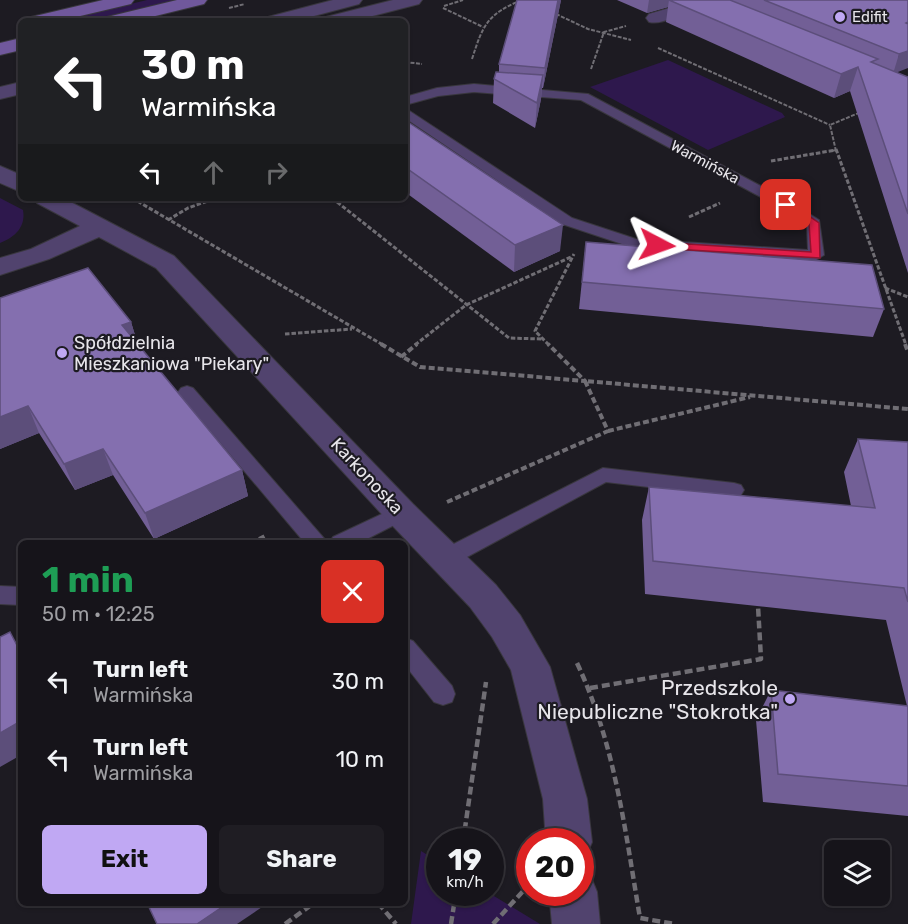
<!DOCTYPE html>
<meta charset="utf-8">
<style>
:root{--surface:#16141a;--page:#1f1d23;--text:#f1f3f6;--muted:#9e9ea2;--line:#353339;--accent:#c0a8f3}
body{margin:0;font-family:Rubik,sans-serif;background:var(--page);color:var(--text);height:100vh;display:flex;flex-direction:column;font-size:22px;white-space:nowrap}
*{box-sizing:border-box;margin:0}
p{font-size:20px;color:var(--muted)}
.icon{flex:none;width:33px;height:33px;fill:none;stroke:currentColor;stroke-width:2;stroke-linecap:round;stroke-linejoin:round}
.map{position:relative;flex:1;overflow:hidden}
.drawer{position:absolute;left:18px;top:540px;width:390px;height:366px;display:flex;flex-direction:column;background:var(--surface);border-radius:9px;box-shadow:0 2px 4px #0004,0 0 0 2px var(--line)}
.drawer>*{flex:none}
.hud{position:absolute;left:18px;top:18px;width:390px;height:183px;border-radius:9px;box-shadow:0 2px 4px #0004,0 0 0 2px var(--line);background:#202124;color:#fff;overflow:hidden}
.buttons{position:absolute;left:824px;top:840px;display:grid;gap:12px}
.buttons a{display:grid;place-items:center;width:66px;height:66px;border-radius:9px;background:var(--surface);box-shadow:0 2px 4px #0004,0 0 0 2px var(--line);font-size:30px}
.speed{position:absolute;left:426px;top:828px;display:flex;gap:12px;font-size:30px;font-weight:700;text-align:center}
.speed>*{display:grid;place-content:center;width:78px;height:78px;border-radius:50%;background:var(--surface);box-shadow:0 2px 4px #0004,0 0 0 2px var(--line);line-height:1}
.speed small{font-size:15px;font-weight:400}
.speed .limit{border:9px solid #d22;background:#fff;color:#111}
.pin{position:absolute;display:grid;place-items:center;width:51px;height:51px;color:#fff;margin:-26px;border-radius:12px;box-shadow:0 3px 9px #0006}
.me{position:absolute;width:66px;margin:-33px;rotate:94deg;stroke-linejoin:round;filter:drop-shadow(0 0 4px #0008)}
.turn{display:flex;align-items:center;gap:21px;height:126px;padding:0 24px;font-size:27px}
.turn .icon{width:78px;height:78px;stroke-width:2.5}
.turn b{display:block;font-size:42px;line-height:51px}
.lanes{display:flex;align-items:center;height:57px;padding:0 24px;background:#0003;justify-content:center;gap:30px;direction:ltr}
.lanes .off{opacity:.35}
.round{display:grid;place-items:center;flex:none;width:63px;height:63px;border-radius:9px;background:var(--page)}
.headline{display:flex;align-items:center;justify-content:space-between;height:102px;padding:0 24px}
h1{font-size:36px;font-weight:700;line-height:45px;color:#1e9e55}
.button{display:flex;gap:12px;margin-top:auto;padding:12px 24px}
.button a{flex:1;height:69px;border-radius:9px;background:var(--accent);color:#111;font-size:24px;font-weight:700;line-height:69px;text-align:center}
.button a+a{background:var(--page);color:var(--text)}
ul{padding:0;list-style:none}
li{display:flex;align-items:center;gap:18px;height:78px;padding:0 24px}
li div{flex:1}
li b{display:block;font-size:22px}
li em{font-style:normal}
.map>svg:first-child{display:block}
.green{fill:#2e184d}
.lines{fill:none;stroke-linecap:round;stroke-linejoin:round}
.lane-casing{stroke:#39373e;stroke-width:2}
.street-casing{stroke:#39373e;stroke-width:2}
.secondary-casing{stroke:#39373e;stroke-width:2}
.path-far3{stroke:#706e74;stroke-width:2;stroke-dasharray:4 1.5;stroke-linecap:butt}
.path-far2{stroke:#706e74;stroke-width:3;stroke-dasharray:4.5 2;stroke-linecap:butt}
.path-far1{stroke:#706e74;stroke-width:4;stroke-dasharray:6 3;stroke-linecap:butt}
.path{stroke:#706e74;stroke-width:4.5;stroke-dasharray:8 4;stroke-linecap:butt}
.lane{fill:#51436e;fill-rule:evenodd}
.street{fill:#51436e;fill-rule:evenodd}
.secondary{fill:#70589c;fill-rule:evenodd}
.wall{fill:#725f96}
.shaded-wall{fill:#5c4e7a}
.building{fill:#846faf;stroke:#5c4e7a;stroke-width:1.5}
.route{fill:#e11d48;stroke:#92132f;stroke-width:1.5}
.poi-dot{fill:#c0a8f3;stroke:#1d1b22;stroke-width:2}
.labels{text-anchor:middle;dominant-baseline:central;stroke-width:4.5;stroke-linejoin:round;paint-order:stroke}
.far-poi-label{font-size:15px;fill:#e7e5ea;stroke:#1d1b22;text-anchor:start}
.far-street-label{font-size:15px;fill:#e7e5ea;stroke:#1d1b22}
.poi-label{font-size:18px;fill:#e7e5ea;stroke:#1d1b22;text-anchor:start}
.street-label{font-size:18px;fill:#e7e5ea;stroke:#1d1b22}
.near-poi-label{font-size:21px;fill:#e7e5ea;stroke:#1d1b22;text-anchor:end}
</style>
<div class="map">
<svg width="908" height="924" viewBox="0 0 908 924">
<rect width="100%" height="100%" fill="#1d1b22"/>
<g class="green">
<polygon points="147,0 176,0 90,21 60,21"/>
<polygon points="668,60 782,113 785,117 708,150 590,87"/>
<path d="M0,198L23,210C26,227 15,237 0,243Z"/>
<polygon points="421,851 439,862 440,892 489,893 540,924 411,924"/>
</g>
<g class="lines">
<g class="lane-casing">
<g id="lane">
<polygon points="474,84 588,94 791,202 819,220 824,255 816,260 634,248 562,224 405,118 405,108 572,218 636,239 808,250 807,225 781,208 581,100 474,92 438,96 405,105 405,97 437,88"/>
<polygon points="187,386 193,388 328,543 305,543 181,396 178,392 181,388"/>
<polygon points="603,468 734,483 741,485 744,490 741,495 734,497 606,482 454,564 446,566 438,564 435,558 438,552"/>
<polygon points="401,505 408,508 411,513 408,518 359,543 329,543 333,537"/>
<polygon points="0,586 21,587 21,605 0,604"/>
<polygon points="405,638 413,641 452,686 455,694 452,702 443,705 434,702 405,665"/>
</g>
</g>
<g class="street-casing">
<g id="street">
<polygon points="333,0 362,0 359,4 295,21 265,21 268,17"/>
<polygon points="393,0 422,0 419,4 353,21 323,21 326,17"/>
<path d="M690,2L715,5L718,9L715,13C707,15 699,12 691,12C676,14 664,25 649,22L646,18L649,14Z"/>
<polygon points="21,82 21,94 0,99 0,87"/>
<polygon points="0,166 21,175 21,192 0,183"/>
<polygon points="33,198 63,198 174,256 413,504 496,585 520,615 550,667 587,799 592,842 585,858 580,860 580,842 546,842 543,799 511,670 492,637 470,607 389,522 156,268 99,237 49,259 0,275 0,258 31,249 80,226 37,203"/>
<polygon points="580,871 590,875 597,892 600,924 552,924 549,892 580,892"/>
</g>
</g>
<g class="secondary-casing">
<g id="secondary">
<polygon points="103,0 134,0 131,4 59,21 28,21 31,17"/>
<polygon points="177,0 207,0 204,4 135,21 104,21 107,17"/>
<polygon points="21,38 21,50 0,55 0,43"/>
</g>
</g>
<g class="path-far3">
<polyline points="444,6 463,0"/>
<polyline points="229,8 245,4"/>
<polyline points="443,8 483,27"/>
<polyline points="556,14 588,29 631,40"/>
<polyline points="658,48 830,125"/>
<path d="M472,59C483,25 487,14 522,0"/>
<polyline points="405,62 422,64"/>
<polyline points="591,69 604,32 626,26"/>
<polyline points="831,151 836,150"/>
<polyline points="836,151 830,125 861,112"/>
</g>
<g class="path-far2">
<polyline points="836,149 906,345"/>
<polyline points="771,161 836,150"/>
<polyline points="132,198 383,345"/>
<polyline points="332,198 509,338 543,339"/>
<polyline points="689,217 720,203"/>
<polyline points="168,220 188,208 216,198"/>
<polyline points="885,288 908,297"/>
<polyline points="285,334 352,329"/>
<polyline points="415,345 466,305 571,257"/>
<polyline points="549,345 535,331 574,254"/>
</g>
<g class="path-far1">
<polyline points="381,344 420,367 585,381 548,344"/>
<polyline points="905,344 908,352"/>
<polyline points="401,357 417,344"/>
<polyline points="608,431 750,397"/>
<polyline points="447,502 608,431 585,381 908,409"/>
<polyline points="251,543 267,535"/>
</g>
<g class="path">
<path d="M577,663C615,744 625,830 640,918L675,924"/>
<polyline points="590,688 761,659 758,606"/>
<polyline points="463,842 486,682"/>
<polyline points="378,903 396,924"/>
<polyline points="285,924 314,903"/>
<polyline points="451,924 456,892"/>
<polyline points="493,924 525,889"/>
</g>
<use href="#lane" class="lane"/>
<use href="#street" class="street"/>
<use href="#secondary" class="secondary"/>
</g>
<g class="wall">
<polygon points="561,0 543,88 542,88 541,99 535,128 493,103 494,79 499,72 499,64"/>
<polygon points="617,0 908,0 896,73 908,77 908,273 850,91 834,98 666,22 668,7 647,13"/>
<polygon points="405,120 560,251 514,272 405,192"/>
<polygon points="586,242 884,309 873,337 579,309"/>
<polygon points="0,298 131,322 138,345 242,470 248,496 154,539 113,475 75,490 39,433 0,449"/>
<polygon points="858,439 908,442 908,816 763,802 756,720 771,690 907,706 886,620 645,594 642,520 649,487 851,506 844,472"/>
</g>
<g class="shaded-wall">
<polygon points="558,0 561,0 543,88 545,68"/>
<polygon points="649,0 689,0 669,0 668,7 647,13"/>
<polygon points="908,51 908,68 893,74 899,54"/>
<polygon points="858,67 850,91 834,98 841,74"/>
<polygon points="543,75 541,99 535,128 537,103"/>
<polygon points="563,225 560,251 514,272 515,245"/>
<polygon points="131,322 139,348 122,325"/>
<polygon points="28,406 39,433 0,449 0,417"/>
<polygon points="103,449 113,475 75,490 64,464"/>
<polygon points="242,470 248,496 154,539 145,513"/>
<polygon points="21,721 21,755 0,767 0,733"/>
<polygon points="228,903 268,903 237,924 197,924"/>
</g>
<g class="building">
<polygon points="517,0 558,0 545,68 499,64"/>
<polygon points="669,0 730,0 878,59 871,62 908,77 908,214 858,67 841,74"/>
<polygon points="764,0 908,0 908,22 906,23 908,24 908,51 899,54"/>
<polygon points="496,72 543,75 537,103 494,79"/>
<polygon points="405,120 563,225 515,245 405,167"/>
<polygon points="586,242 872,265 884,309 582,282"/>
<polygon points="88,268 131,322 122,325 242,470 145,513 103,449 64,464 28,406 0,417 0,298"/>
<polygon points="858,439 908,442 908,602 904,588 653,561 649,487 875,508"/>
<polygon points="10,632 21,653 21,721 0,733 0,637"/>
<polygon points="771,690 908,706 908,786 778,774"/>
<polygon points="147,903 228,903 197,924 157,924"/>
</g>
<polygon class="route" points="783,203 790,203 819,223 820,258 657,248 652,245 657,242 811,252 809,224 783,207"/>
<g class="poi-dot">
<circle cx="840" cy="17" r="6"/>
<circle cx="62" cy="353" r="6"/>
<circle cx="790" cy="699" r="6"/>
</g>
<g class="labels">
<g class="far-poi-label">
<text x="852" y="17">Edifit</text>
</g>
<g class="far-street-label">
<text transform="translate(705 162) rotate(28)">Warmińska</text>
</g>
<g class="poi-label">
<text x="74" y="343">Spółdzielnia<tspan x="74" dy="21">Mieszkaniowa "Piekary"</tspan></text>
</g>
<g class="street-label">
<text transform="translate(367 476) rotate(47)">Karkonoska</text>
</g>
<g class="near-poi-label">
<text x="778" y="687">Przedszkole<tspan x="778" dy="24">Niepubliczne "Stokrotka"</tspan></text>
</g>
</g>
</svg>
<div class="buttons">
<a><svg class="icon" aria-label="layers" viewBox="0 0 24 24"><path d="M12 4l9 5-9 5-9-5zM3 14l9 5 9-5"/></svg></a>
</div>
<div class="speed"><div>19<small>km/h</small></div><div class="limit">20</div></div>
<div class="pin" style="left:786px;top:205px;background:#d93025"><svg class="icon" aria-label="arrive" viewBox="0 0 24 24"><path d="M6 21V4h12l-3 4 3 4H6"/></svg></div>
<svg class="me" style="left:657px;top:245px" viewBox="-20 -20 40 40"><path d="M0-17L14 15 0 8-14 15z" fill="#e11d48" stroke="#fff" stroke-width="4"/></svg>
<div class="hud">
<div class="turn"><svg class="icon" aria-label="left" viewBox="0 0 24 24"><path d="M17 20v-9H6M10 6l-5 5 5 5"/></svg><div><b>30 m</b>Warmińska</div></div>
<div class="lanes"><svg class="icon" aria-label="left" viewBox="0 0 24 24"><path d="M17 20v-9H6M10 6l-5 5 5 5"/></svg><svg class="icon off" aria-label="ahead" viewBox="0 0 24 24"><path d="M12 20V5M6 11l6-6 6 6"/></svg><svg class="icon off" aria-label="right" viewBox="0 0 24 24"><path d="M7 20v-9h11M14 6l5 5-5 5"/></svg></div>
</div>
<section class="drawer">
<div class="headline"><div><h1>1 min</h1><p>50 m · 12:25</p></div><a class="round" style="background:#d93025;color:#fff"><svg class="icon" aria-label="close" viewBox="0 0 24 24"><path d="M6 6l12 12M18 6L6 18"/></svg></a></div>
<ul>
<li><svg class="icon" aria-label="left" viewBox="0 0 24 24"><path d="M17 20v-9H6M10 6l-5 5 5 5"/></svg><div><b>Turn left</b><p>Warmińska</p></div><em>30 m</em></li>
<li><svg class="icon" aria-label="left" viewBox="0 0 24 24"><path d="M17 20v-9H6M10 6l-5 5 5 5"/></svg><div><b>Turn left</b><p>Warmińska</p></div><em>10 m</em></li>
</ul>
<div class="button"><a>Exit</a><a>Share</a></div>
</section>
</div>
